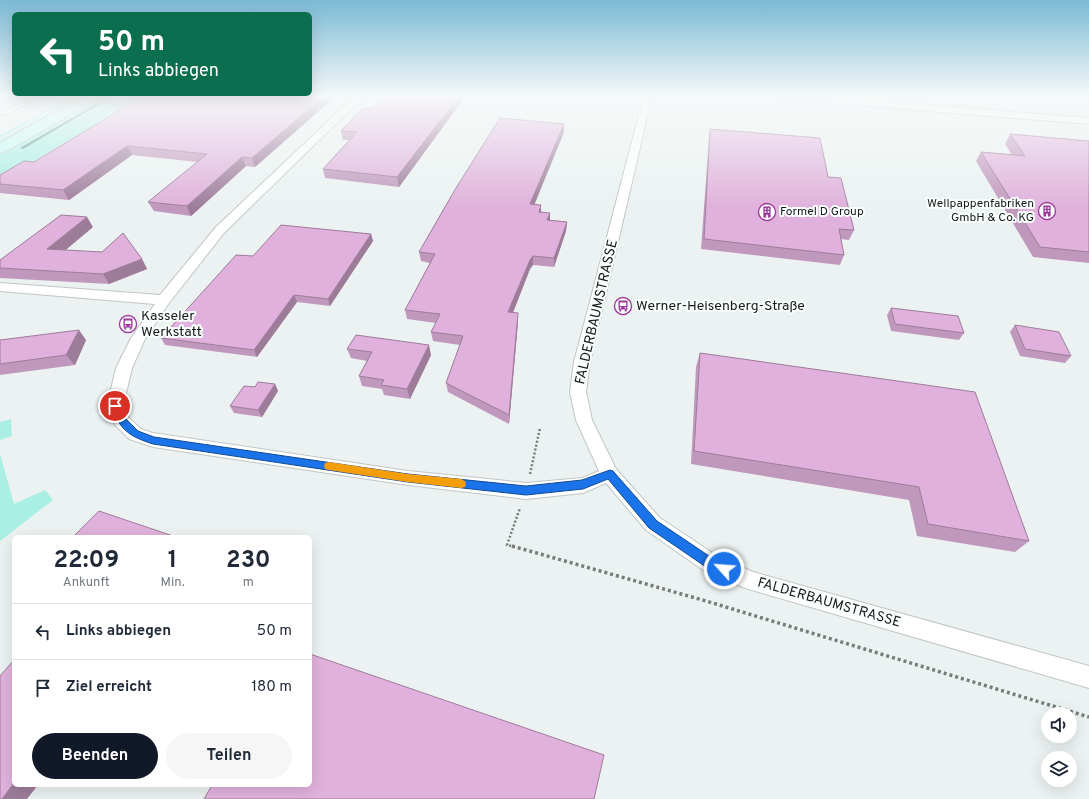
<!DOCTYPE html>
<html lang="de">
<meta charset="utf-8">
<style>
:root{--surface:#fff;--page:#f6f6f7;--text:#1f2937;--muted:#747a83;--line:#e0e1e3;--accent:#111827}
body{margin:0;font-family:Overpass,sans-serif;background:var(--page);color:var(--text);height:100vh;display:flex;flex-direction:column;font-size:15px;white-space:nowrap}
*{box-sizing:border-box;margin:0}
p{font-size:13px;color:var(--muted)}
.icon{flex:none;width:22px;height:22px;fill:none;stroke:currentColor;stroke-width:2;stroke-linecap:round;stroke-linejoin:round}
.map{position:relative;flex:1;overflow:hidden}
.side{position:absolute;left:12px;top:535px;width:300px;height:252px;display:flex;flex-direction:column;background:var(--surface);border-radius:6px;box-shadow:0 4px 16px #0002}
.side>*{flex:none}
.hud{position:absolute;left:12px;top:12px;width:300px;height:84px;border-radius:6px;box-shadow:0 4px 16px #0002;background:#0b6e4f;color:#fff;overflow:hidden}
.buttons{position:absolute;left:1041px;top:707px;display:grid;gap:8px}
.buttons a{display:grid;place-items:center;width:36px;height:36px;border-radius:50%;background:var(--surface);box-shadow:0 4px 16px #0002;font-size:20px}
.pin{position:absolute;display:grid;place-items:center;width:34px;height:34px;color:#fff;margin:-17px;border:2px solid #fff;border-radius:50%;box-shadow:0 1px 4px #0007}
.me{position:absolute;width:44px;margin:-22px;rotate:296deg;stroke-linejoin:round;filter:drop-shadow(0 0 3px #0008)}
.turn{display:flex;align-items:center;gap:14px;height:84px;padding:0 20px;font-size:18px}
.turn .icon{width:52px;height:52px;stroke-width:2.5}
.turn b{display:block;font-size:28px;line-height:34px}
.eta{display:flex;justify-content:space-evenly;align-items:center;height:68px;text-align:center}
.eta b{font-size:24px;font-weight:700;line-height:28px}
.action{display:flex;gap:8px;margin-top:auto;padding:8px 20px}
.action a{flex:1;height:46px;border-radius:24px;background:var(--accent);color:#fff;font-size:16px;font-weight:700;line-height:46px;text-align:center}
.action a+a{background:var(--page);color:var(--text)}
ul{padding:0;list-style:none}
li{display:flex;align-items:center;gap:12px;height:56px;padding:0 20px;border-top:1px solid var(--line)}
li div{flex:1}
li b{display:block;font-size:15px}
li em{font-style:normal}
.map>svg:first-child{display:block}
.green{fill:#a9efe3}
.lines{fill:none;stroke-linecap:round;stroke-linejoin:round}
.stream{fill:#5a9088;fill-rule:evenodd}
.lane-casing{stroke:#c0c6c5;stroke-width:2}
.street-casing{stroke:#c0c6c5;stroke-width:2}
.secondary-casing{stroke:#c0c6c5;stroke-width:2}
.path-far1{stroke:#777c7b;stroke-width:2.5;stroke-dasharray:2 2;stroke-linecap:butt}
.path{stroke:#777c7b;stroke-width:3.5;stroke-dasharray:3 3;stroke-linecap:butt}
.lane{fill:#fff;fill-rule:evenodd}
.street{fill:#fff;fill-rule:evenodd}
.secondary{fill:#c3faf4;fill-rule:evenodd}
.wall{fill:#c198bd}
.shaded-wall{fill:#9d7c9a}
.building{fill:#e0b1dc;stroke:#9d7c9a}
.route{fill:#1a73e8;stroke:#114b97}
.slow{fill:#f59e0b}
.labels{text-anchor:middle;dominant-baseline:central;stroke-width:4;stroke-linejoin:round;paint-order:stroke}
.far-poi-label{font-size:12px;fill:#171a19;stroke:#f9fffe;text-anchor:end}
.poi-label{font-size:14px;fill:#171a19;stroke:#f9fffe;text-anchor:start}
.street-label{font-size:14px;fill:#171a19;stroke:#f9fffe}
</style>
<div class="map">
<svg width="1089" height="799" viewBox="0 0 1089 799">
<rect width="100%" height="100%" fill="#ebf2f1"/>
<g class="green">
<polygon points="73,96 76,96 0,138 0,135"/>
<polygon points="80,96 87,96 0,145 0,140"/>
<polygon points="100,96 145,96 37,159 0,182 0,153"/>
<polygon points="11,419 12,436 0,440 0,422"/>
<polygon points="0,454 14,504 45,490 53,500 0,541"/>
</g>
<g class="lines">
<polygon class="stream" points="110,96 113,96 23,149 20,148"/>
<g class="lane-casing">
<polygon id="lane" points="38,96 43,96 4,115 0,114 0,113"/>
</g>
<g class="street-casing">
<g id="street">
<polygon points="355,96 364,96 224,233 169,303 145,339 132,368 123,406 128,417 141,429 153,433 408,471 526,483 582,478 599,471 576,420 570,392 574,362 644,96 652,96 590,362 586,392 592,420 616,469 660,518 717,556 753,572 1089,666 1089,688 745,588 703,570 646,530 606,483 583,493 526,499 408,485 153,447 129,439 115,425 107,406 116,368 131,338 155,304 0,291 0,283 160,295 216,227"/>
<polygon points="778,96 813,96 1089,118 1089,124 782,99"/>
</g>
</g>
<g class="secondary-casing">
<polygon id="secondary" points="84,96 99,96 97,99 5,152 0,153 0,143"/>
</g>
<g class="path-far1">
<polyline points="530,474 540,428"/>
<polyline points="515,547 507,545 520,508"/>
</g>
<polyline class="path" points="512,546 706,601 1089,717"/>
<use href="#lane" class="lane"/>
<use href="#street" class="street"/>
<use href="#secondary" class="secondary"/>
</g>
<g class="wall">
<polygon points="336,96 255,167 246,166 191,216 154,211 148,202 198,162 132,155 69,200 0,193 0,175 34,162"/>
<polygon points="384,96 462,96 462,101 399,187 325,178 323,169 349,140 343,140 341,131 372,109"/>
<polygon points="710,129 828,177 854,230 849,240 841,239 844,255 840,265 701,249 709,138"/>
<polygon points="564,132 534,204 550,220 567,222 566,231 554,267 533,265 530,269 513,313 518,313 518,322 509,424 448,392 446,383 460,345 433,341 431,332 436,323 407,319 405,310 430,263 421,261 419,252"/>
<polygon points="1010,134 1089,141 1089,263 1033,257 976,161 981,152 1012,155 1005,144"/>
<polygon points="93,227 65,250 142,259 147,269 109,284 0,278 0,260"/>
<polygon points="371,234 373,241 330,306 297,302 257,357 165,345 161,338 253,256"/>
<polygon points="891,308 964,333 959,340 891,331 887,315"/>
<polygon points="1015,325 1071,356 1065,363 1020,356 1010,332"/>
<polygon points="0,340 86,340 75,365 0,375"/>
<polygon points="347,349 431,355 410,399 384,395 382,389 362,386 359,376 367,361 351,358"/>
<polygon points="700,353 1029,541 1015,552 917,536 909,500 691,464 696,367"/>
<polygon points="275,384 278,391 262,417 234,413 230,406 255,387"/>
</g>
<g class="shaded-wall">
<polygon points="324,96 336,96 255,167 252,158"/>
<polygon points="459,96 462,96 462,101 399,187 397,177"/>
<polygon points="564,124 564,132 531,213 530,204"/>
<polygon points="127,146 132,155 69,200 63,190"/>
<polygon points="242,157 246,166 191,216 187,206"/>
<polygon points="541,205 541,214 539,212"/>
<polygon points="550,213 550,222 547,220"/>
<polygon points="87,217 93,227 55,259 47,249"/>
<polygon points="567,222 566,231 554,267 554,258"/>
<polygon points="371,234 373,241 330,306 328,299"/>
<polygon points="533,256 533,265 530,269 509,322 508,312 530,260"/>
<polygon points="142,259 147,269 109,284 103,274"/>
<polygon points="294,295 297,302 257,357 254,350"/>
<polygon points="518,313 518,322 509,424 509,415"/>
<polygon points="79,330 86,340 75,365 66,355"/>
<polygon points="429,345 431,355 410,399 407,389"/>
<polygon points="275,384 278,391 262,417 258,410"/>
<polygon points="14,783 14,785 38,785 27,799 2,799"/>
</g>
<g class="building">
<polygon points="143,96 324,96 252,158 242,157 187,206 148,202 207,154 127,146 63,190 0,184 0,175 24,161 34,162"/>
<polygon points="384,96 459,96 397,177 323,169 357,132 341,131 363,108 372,109"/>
<polygon points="500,118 564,124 530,204 541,205 539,212 550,213 547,220 567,222 554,258 533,256 530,260 508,312 518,313 509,415 446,383 463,336 431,332 440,314 405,310 435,254 419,252 456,188"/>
<polygon points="710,129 820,138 828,177 841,178 854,230 839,229 844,255 704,239"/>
<polygon points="1010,134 1089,141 1089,252 1040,247 981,152 1025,156"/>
<polygon points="61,215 87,217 47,249 102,252 123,233 142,259 103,274 0,268 0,260"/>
<polygon points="281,225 371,234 328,299 294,295 254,350 161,338 236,255 253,256"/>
<polygon points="891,308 958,316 964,333 895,324"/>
<polygon points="1015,325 1059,332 1071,356 1025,349"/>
<polygon points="79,330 66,355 0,364 0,340"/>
<polygon points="356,335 429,345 407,389 381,385 384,380 359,376 372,352 347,349"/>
<polygon points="700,353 975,392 1029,541 928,524 919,487 694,451"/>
<polygon points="258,382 275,384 258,410 230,406 244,386 255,387"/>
<polygon points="99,511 176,537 73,537"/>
<polygon points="310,654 604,755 594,799 204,799 212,785 310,785"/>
<polygon points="14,660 14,783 2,799 0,799 0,676"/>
</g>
<linearGradient id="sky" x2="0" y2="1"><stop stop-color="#7abad4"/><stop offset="0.46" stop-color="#f6f9f9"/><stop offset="1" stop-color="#f6f9f9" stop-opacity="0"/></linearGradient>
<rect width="1089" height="208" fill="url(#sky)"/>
<path class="route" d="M115,402L118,403L125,418L138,431L154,437L408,474L526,486L582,480L610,470L613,471L657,521L715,560L728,565L730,569L728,573L724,574L706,567L649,528L608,479L583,489L526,495L408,482L153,444C128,436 121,430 110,406Z"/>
<polygon class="slow" points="329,462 408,474 461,479 465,481 466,484 465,487 461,488 408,482 329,470 325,469 324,466 325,463"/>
<defs>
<g id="building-ring" transform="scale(0.9)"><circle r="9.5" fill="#f9fffe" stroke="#9f389c" stroke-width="1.5"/><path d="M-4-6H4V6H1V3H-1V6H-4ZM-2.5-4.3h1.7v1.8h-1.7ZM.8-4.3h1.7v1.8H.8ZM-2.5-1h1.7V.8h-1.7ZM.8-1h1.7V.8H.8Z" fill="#9f389c"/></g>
<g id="bus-ring" transform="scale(0.9)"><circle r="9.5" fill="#f9fffe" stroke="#9f389c" stroke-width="1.5"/><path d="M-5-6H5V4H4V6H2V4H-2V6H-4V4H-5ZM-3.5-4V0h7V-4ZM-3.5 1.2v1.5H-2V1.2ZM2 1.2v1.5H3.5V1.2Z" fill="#9f389c"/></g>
</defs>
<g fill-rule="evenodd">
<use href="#building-ring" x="1047" y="211"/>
<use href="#building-ring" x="767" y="212"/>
<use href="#bus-ring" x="623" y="306"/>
<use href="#bus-ring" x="128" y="324"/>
</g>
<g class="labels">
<g class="far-poi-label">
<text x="1034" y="204">Wellpappenfabriken<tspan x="1034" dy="14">GmbH &amp; Co. KG</tspan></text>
<text x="780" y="212" text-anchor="start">Formel D Group</text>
</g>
<g class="poi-label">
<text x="636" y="306">Werner-Heisenberg-Straße</text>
<text x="141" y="316">Kasseler<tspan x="141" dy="16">Werkstatt</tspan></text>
</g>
<g class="street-label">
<text transform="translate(597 312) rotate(-77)">FALDERBAUMSTRASSE</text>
<text transform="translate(829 603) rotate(16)">FALDERBAUMSTRASSE</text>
</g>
</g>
</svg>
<div class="buttons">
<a><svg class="icon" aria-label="sound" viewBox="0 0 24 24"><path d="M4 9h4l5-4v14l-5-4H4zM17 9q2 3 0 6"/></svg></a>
<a><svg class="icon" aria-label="layers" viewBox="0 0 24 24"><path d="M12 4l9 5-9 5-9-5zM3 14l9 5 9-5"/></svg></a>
</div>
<div class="pin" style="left:115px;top:406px;background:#d93025"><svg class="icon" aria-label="arrive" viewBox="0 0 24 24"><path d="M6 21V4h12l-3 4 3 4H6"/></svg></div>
<svg class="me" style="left:724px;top:569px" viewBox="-20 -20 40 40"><circle r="17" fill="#1a73e8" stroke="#fff" stroke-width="3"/><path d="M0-11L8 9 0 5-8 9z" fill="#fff"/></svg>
<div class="hud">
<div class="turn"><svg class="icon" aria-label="left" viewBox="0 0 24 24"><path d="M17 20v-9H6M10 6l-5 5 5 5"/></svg><div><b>50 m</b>Links abbiegen</div></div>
</div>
<section class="side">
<div class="eta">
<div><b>22:09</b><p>Ankunft</p></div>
<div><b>1</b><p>Min.</p></div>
<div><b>230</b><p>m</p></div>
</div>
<ul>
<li><svg class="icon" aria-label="left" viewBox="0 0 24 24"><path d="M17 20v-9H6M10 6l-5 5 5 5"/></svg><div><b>Links abbiegen</b></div><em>50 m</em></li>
<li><svg class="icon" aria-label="arrive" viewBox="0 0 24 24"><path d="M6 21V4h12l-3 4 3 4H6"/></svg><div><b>Ziel erreicht</b></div><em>180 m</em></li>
</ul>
<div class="action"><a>Beenden</a><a>Teilen</a></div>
</section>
</div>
